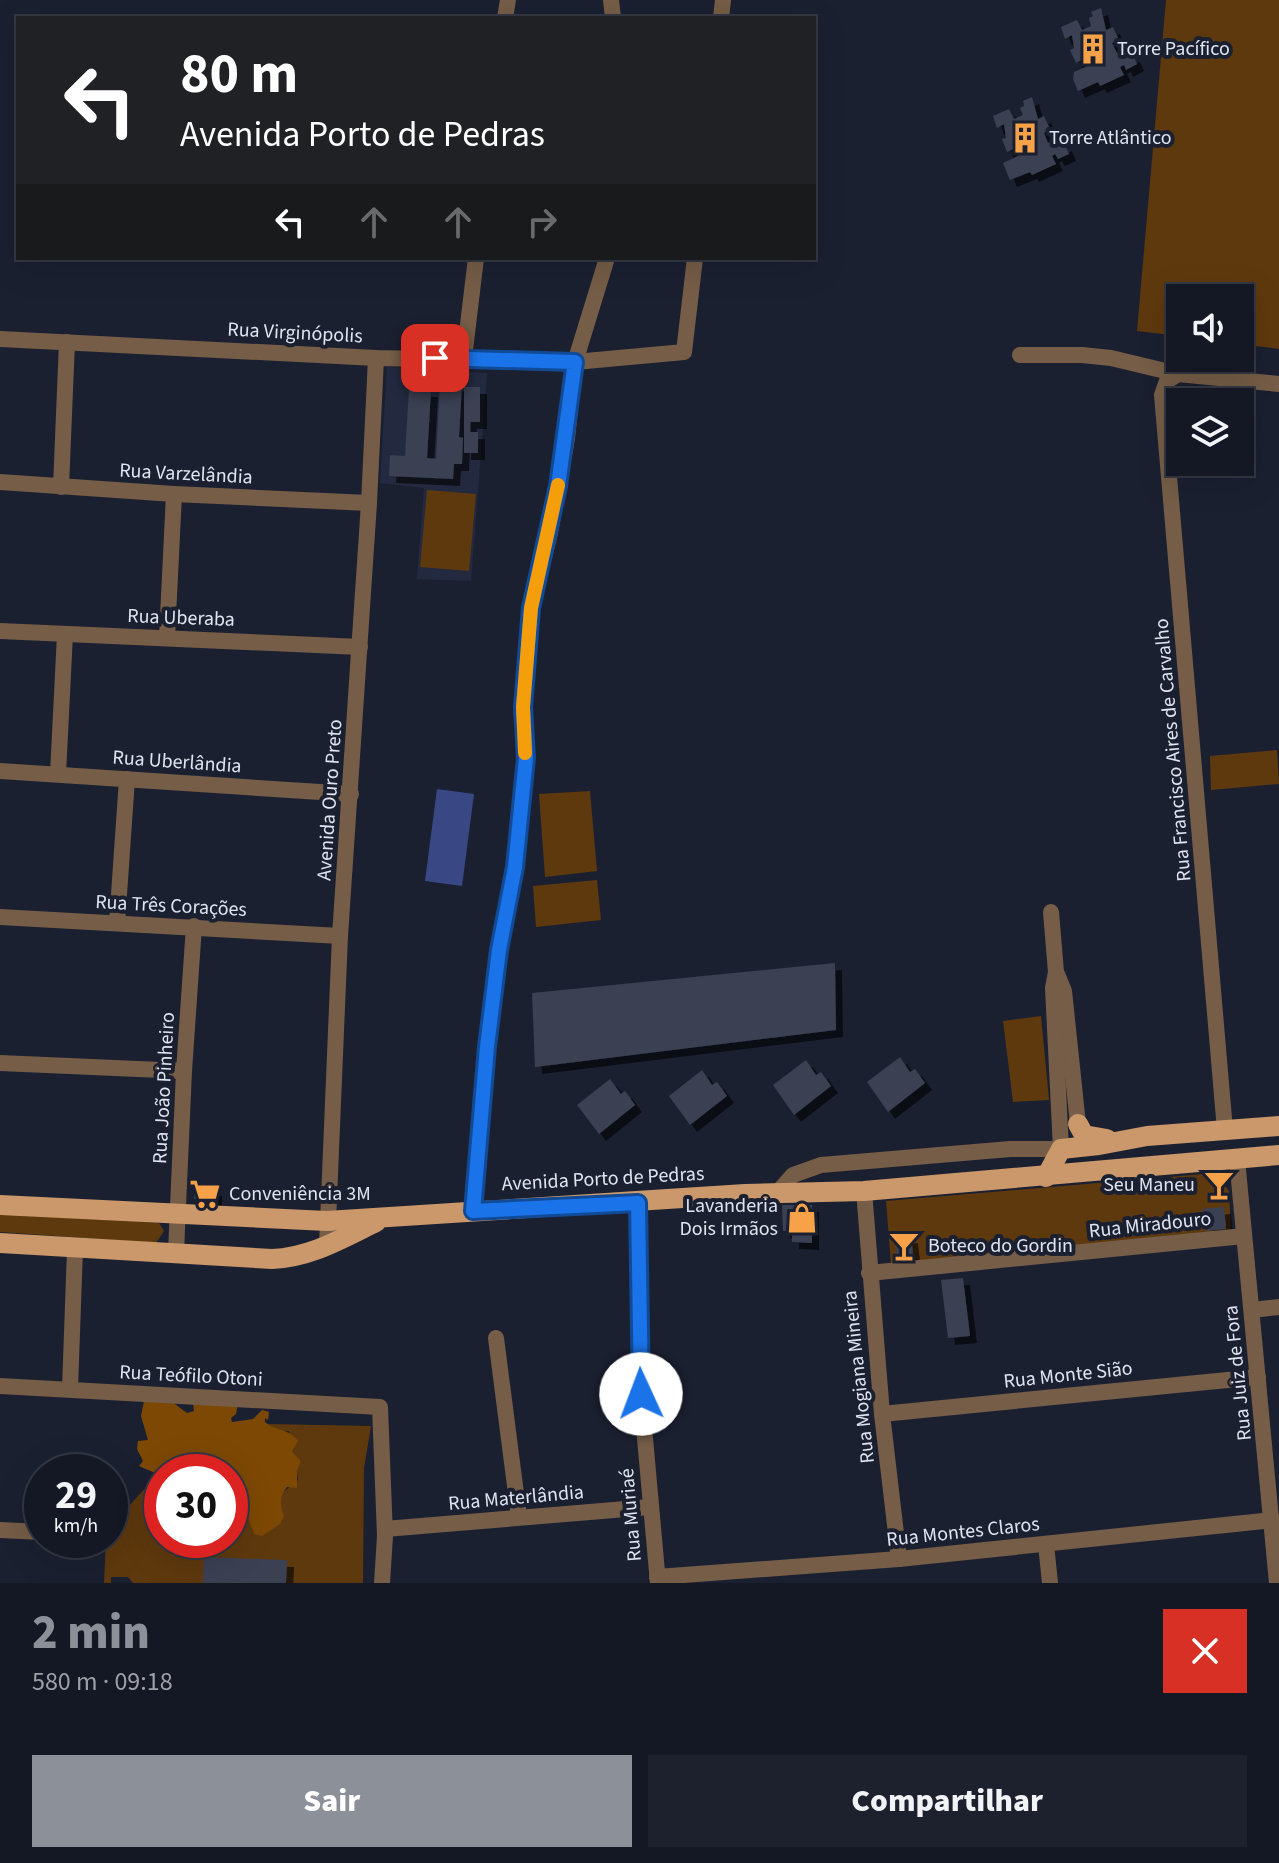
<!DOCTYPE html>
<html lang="pt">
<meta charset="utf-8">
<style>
:root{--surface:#141825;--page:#1d212d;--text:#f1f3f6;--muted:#9da0a7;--line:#333742;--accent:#8c9099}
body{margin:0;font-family:"Source Sans 3",sans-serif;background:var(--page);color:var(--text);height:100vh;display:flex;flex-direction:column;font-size:30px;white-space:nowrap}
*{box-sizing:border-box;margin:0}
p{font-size:26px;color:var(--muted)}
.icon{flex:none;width:44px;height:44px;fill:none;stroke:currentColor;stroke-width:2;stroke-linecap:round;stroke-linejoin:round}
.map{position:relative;height:1583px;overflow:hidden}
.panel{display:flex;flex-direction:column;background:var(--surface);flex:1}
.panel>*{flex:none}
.hud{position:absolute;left:16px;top:16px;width:800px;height:244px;border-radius:0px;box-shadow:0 8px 32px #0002,0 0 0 2px var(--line);background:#202124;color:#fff;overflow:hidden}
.tools{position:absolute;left:1166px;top:284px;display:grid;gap:16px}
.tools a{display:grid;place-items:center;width:88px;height:88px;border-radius:0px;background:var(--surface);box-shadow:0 8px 32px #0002,0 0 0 2px var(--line);font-size:40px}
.speed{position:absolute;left:24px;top:1454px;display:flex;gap:16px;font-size:40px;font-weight:700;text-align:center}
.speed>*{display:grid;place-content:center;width:104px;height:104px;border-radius:50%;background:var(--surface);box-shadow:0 8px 32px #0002,0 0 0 2px var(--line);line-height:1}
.speed small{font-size:20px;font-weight:400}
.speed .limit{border:12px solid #d22;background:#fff;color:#111}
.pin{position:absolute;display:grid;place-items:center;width:68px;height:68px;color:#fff;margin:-34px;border-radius:16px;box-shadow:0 4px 12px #0006}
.me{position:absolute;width:88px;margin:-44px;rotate:358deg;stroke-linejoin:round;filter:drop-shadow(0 0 6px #0008)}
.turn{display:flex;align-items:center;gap:28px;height:168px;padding:0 32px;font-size:36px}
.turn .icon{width:104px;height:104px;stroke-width:2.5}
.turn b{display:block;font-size:56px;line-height:68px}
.lanes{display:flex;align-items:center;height:76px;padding:0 32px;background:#0003;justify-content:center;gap:40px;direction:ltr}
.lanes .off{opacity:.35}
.round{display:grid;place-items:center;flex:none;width:84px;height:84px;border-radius:0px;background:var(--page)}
.overview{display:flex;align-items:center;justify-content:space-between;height:136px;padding:0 32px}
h1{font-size:48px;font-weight:800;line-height:60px;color:var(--accent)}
.cta{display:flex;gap:16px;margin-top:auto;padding:16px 32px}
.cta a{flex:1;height:92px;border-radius:0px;background:var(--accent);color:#fff;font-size:32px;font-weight:800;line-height:92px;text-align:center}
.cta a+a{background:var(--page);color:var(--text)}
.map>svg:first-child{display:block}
.built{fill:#232a40}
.green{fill:#5f390e}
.forest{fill:#7d4804}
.water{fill:#394884}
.building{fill:#3a4053;filter:url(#shadow)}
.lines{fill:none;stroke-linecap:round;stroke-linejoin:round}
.minor{stroke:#755d47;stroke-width:16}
.major{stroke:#ca986a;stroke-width:20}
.route-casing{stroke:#114b97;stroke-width:20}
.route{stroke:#1a73e8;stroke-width:14}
.slow{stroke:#f59e0b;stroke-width:14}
.labels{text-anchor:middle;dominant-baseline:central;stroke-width:8;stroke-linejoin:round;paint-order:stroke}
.poi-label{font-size:20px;fill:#e0e4f0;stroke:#1b2031;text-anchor:start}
.street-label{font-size:20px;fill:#e0e4f0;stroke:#1b2031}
</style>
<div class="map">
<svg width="1279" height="1583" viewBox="0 0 1279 1583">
<defs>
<filter id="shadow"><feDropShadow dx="7" dy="7" stdDeviation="0" flood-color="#0009"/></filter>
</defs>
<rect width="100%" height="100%" fill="#1b2031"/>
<polygon class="built" points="387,367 487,373 471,581 417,579 424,488 380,483"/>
<g class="green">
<polygon points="1166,0 1279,0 1279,349 1240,344 1240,298 1180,298 1180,336 1137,331"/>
<polygon points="427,490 476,494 469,571 420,567"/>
<polygon points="1277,750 1279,784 1211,790 1210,756"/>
<polygon points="590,791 597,871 545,877 539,794"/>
<polygon points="597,880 601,920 536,927 533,886"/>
<polygon points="1041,1016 1049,1100 1013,1102 1003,1021"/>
<polygon points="1216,1173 1229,1191 1231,1232 891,1263 886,1201"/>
<polygon points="0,1211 159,1223 164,1231 156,1243 0,1232"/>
<polygon points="268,1424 371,1426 364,1468 363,1583 133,1583 128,1577 111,1577 111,1583 104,1583 106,1540 110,1540 110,1527 157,1475 162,1476 162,1540 228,1543 233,1538 234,1522 230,1518 230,1508 239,1505 248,1514 254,1534 280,1507 282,1493 298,1480 297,1472 301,1461 292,1451 289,1431 281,1432"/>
</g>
<path class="forest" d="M144,1401L172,1402L187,1413L194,1411L193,1404H238L236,1414L231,1418L232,1422L253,1419L262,1410L269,1412L268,1420L265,1418V1422C278,1432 290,1429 298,1441L292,1451L301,1461L297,1472V1488L287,1487C279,1496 280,1506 284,1516L280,1524L262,1536L254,1534L244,1507L239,1505L230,1508V1472H162V1476L139,1466L143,1461L137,1449L138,1441L148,1440L141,1416Z"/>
<polygon class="water" points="437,789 474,794 462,886 425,881"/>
<g class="building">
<polygon points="1101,8 1106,30 1113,27 1119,40 1112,43 1117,53 1126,49 1129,56 1133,55 1137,64 1126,70 1124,65 1120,67 1124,75 1100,86 1098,82 1078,91 1073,79 1074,72 1088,66 1085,58 1076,63 1070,50 1074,48 1072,35 1065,39 1061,27 1077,20 1082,30 1091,26 1089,18 1093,16 1091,12"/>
<polygon points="1032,97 1038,119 1044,116 1050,129 1044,133 1048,143 1058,138 1061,146 1065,144 1069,154 1058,159 1055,154 1052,156 1056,164 1032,175 1030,172 1010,180 1003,163 1020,155 1017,147 1007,152 1002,139 1006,138 1004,124 997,128 993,116 1009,109 1014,119 1023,115 1020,108 1024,106 1023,101"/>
<polygon points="440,383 462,384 459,437 463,438 462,464 454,464 453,479 389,476 390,455 405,456 409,389 431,390 427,458 436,459"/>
<polygon points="464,387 480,387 480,422 470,422 470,432 478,432 478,453 464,453"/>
<polygon points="835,963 836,1030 535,1067 532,993"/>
<polygon points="900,1057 910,1072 915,1069 925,1083 888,1112 867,1082"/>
<polygon points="806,1060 816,1075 821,1072 831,1086 794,1115 773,1085"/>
<polygon points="702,1070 712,1085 717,1082 727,1096 690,1125 669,1096"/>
<polygon points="610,1079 621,1094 625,1091 635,1105 599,1134 577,1105"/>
<polygon points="195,1188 215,1189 215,1200 194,1199"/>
<polygon points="782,1205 812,1205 812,1243 792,1242 792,1231 783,1231"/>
<polygon points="1224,1207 1226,1229 1205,1231 1202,1209"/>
<polygon points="911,1236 913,1254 897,1256 895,1238"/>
<polygon points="963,1278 970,1336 948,1338 941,1280"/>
<polygon points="204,1557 287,1560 286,1583 203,1583"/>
</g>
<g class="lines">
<g class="minor">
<polyline points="611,0 613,18"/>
<polyline points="505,18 508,0"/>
<polyline points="721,18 723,0"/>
<polyline points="0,339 376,358 575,362 684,352 695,258"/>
<polyline points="1020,355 1082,355 1111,358 1178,374 1279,384"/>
<polyline points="464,358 476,258"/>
<polyline points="1178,374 1167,381 1162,395 1225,1130"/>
<polyline points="0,482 174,494 369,503"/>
<polyline points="61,487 67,342"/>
<polyline points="0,631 360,647"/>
<polyline points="167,637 174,494"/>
<polyline points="0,771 351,794"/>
<polyline points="58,774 65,634"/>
<polyline points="0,917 340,936"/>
<polyline points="117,923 127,779"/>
<polyline points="1057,974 1064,991 1078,1124"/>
<polyline points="0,1063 184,1071"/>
<polyline points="1237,1159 1277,1583"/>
<polyline points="864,1191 882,1414 899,1559"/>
<polyline points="777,1193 793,1175 821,1165 1010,1149 1061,1149 1053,988 1056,972 1051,912"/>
<polyline points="638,1203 641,1394 658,1583"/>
<polyline points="473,1211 487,1047 499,950 515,867 526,758 523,707 531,608 550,533 567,438 575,362 607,258"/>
<polyline points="327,1246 340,936 369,503 376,358"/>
<polyline points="176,1252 184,1071 194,926"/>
<polyline points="869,1273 1244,1236"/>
<polyline points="1252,1310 1279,1307"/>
<polyline points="496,1338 519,1517"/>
<polyline points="0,1386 380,1407 385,1536 382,1583"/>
<polyline points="70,1389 75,1249"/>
<polyline points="882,1414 1258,1377"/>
<polyline points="385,1529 650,1507"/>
<polyline points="0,1530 42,1532"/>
<polyline points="1046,1544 1050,1583"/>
<polyline points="657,1577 899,1559 1273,1520"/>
</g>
<g class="major">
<polyline points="1078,1124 1084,1135 1107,1139"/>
<polyline points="1046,1177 1061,1149 1099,1145 1147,1136 1279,1126"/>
<polyline points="0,1205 327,1221 745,1194 864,1191 1279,1155"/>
<path d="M0,1243L272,1259C311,1257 341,1239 376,1222"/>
</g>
</g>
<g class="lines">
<g class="route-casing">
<polyline id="route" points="435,358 575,362 558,486 531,608 523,707 526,758 515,867 499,950 487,1047 473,1211 638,1203 641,1394"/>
</g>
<use href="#route" class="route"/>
<polyline class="slow" points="525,753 523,707 531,608 558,485"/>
</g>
<defs>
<g id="building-bare" transform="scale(2.4)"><path d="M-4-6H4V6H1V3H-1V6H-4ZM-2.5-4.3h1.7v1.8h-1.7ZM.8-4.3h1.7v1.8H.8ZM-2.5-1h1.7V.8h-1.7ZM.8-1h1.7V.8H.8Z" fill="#f7a248" stroke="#1b2031" stroke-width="2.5" paint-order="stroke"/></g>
<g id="bar-bare" transform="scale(2.4)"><path d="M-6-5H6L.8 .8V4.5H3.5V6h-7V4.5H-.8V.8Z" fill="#f7a248" stroke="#1b2031" stroke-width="2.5" paint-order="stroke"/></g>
<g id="supermarket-bare" transform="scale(2.4)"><path d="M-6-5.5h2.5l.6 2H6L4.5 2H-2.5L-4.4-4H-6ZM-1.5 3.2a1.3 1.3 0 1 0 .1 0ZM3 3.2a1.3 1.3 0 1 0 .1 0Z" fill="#f7a248" stroke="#1b2031" stroke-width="2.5" paint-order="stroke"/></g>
<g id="shop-bare" transform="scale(2.4)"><path d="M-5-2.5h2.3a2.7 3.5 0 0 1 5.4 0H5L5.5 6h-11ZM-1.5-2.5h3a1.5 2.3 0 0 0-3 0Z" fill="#f7a248" stroke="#1b2031" stroke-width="2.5" paint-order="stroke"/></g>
</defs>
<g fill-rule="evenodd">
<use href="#building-bare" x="1093" y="49"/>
<use href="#building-bare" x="1025" y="138"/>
<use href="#bar-bare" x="1219" y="1185"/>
<use href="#supermarket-bare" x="205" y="1194"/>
<use href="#shop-bare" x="802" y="1218"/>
<use href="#bar-bare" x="904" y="1246"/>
</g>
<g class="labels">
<g class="poi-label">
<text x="1117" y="49">Torre Pacífico</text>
<text x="1049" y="138">Torre Atlântico</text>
<text x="1195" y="1185" text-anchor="end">Seu Maneu</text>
<text x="229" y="1194">Conveniência 3M</text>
<text x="778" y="1206" text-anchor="end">Lavanderia<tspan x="778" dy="23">Dois Irmãos</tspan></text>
<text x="928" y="1246">Boteco do Gordin</text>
</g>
<g class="street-label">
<text transform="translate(295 333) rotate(3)">Rua Virginópolis</text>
<text transform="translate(186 474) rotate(3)">Rua Varzelândia</text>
<text transform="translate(181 618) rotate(2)">Rua Uberaba</text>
<text transform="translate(1173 750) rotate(-95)">Rua Francisco Aires de Carvalho</text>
<text transform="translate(177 762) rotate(4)">Rua Uberlândia</text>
<text transform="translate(330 800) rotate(-86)">Avenida Ouro Preto</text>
<text transform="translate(171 906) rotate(3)">Rua Três Corações</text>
<text transform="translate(164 1088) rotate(-87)">Rua João Pinheiro</text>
<text transform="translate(603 1179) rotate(-3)">Avenida Porto de Pedras</text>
<text transform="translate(1150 1225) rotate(-6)">Rua Miradouro</text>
<text transform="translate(1238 1373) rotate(-96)">Rua Juiz de Fora</text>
<text transform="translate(1068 1375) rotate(-6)">Rua Monte Sião</text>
<text transform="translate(191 1376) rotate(3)">Rua Teófilo Otoni</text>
<text transform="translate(859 1377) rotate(-96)">Rua Mogiana Mineira</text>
<text transform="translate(516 1498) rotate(-5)">Rua Materlândia</text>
<text transform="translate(631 1515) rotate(-95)">Rua Muriaé</text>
<text transform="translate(963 1532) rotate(-6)">Rua Montes Claros</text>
</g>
</g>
</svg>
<div class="tools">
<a><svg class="icon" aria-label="sound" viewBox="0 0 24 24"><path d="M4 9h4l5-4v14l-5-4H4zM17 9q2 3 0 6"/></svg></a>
<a><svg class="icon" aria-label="layers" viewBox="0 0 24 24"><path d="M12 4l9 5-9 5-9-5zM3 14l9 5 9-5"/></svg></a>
</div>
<div class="speed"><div>29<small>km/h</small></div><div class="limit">30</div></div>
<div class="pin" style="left:435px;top:358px;background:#d93025"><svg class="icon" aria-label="arrive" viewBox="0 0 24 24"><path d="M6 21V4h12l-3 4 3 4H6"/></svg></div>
<svg class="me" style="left:641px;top:1394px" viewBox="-20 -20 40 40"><circle r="19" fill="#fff"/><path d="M0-13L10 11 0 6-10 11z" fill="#1a73e8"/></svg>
<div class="hud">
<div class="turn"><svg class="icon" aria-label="left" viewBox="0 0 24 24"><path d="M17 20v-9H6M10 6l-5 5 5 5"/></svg><div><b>80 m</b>Avenida Porto de Pedras</div></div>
<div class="lanes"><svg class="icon" aria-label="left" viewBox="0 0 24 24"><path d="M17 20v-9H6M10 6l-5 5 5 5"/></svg><svg class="icon off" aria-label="ahead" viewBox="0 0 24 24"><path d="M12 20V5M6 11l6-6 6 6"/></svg><svg class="icon off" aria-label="ahead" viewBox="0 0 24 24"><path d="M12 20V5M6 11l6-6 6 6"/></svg><svg class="icon off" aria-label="right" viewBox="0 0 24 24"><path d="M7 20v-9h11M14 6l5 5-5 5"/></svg></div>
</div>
</div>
<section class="panel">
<div class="overview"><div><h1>2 min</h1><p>580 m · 09:18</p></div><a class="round" style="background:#d93025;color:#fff"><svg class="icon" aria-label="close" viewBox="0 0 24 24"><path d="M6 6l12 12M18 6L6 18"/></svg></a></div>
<div class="cta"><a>Sair</a><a>Compartilhar</a></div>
</section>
